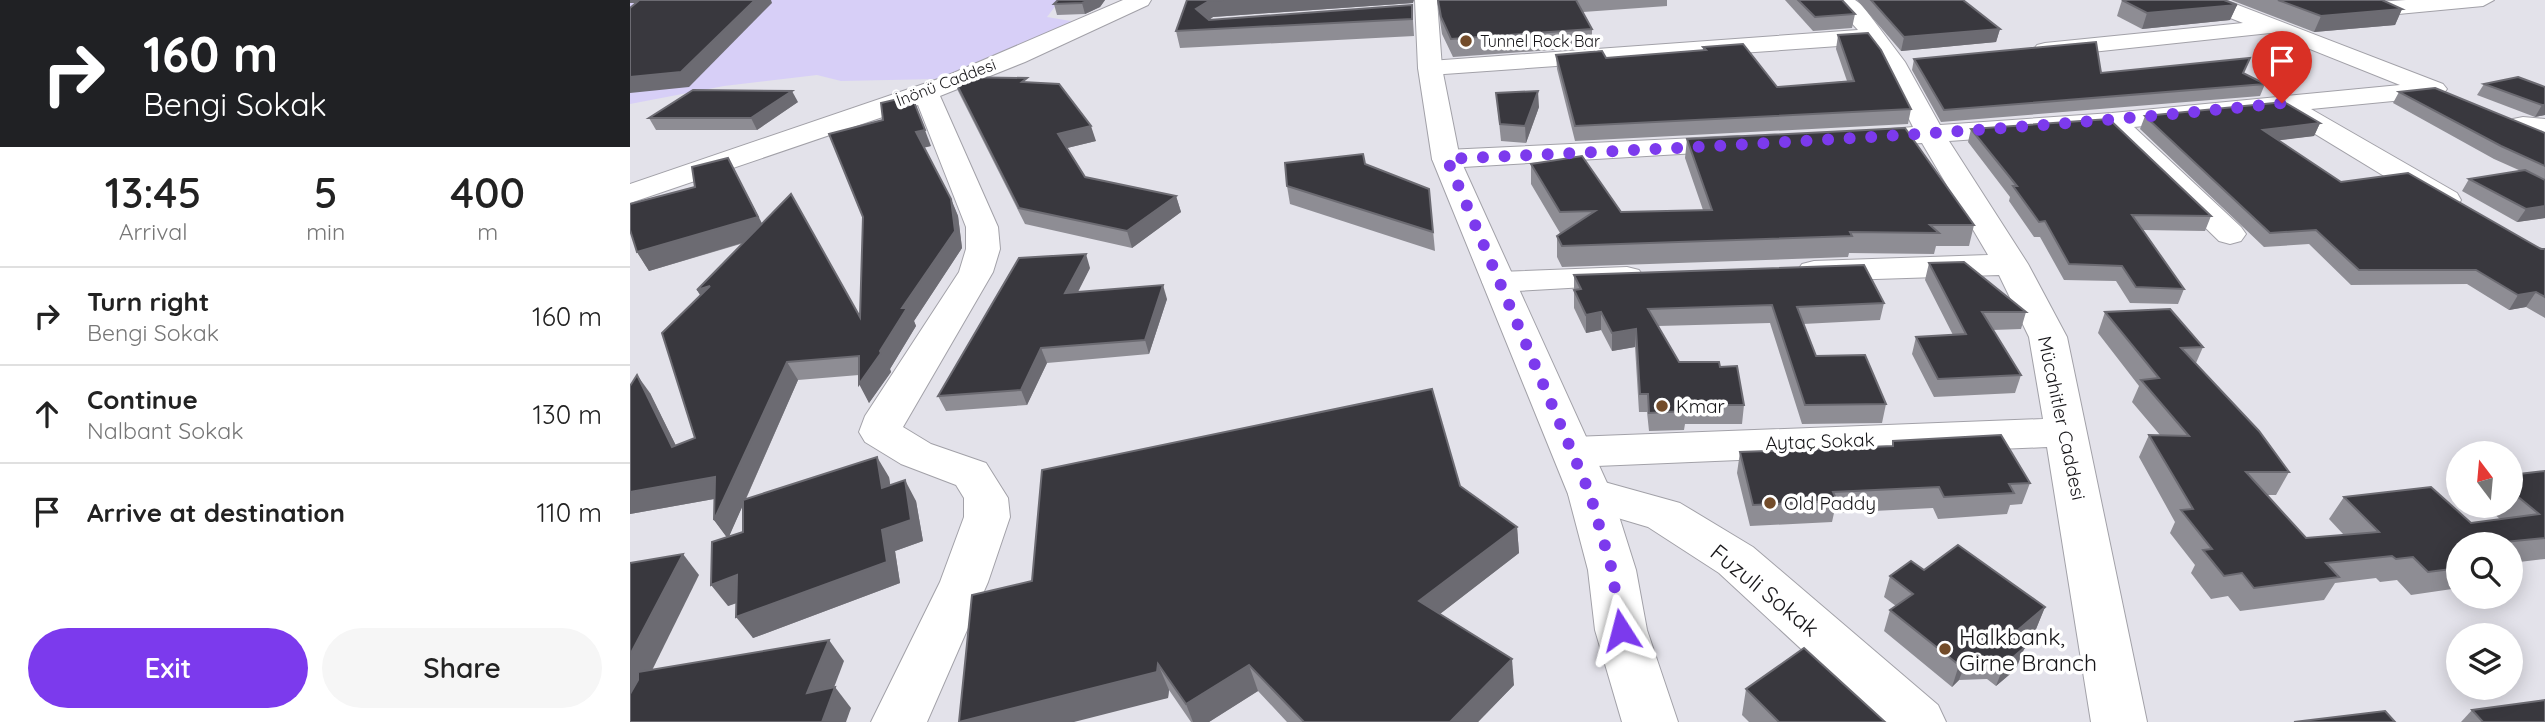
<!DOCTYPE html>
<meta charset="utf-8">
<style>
:root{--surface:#fff;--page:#f6f6f6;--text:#222;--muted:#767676;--line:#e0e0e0;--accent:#7c3aed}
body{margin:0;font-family:Quicksand,sans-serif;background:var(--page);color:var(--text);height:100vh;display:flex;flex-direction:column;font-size:26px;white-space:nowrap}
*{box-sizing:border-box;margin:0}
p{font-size:23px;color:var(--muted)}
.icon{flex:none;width:38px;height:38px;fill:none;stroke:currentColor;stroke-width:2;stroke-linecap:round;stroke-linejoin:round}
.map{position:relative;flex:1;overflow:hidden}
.side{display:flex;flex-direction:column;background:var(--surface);width:630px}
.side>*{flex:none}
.guide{background:#202124;color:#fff;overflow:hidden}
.needle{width:46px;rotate:344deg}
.controls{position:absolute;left:1816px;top:441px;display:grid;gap:14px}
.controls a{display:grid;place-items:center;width:77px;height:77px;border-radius:50%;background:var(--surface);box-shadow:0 4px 18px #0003;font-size:35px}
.pin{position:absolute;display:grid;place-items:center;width:60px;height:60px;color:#fff;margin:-72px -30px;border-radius:50% 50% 50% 0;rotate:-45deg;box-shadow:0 0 7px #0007}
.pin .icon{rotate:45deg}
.me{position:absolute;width:77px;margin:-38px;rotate:351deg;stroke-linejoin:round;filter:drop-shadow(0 0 5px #0008)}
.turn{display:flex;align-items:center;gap:24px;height:147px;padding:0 28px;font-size:32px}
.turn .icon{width:91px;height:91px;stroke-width:2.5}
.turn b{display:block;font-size:49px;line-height:60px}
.eta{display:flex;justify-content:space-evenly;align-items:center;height:119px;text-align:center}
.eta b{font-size:42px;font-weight:600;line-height:49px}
.primary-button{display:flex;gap:14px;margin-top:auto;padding:14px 28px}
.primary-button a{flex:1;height:80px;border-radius:42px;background:var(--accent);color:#fff;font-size:28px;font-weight:600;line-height:80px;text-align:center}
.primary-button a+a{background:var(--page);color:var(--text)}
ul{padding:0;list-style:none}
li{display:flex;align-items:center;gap:21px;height:98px;padding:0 28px;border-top:2px solid var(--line)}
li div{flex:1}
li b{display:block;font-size:26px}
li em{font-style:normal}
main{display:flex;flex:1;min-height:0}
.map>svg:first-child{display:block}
.green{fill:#d7cff7}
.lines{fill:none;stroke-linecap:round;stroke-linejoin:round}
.minor-casing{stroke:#a2a1a8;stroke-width:2}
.major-casing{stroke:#a2a1a8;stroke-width:2}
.minor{fill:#fff;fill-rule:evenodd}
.major{fill:#fff;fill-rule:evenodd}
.wall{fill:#8e8d94;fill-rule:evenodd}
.shaded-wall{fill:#6c6b72}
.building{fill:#39383e;stroke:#6c6b72;stroke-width:2}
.route{stroke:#7c3aed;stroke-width:12;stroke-dasharray:0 21.6}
.poi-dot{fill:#734c2a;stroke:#fff;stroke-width:2.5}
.labels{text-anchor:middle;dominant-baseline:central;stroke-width:7;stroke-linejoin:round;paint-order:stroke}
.far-poi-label{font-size:16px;fill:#171619;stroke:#fff;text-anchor:start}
.far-street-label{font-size:16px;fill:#171619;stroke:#fff}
.poi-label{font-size:19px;fill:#171619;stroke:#fff;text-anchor:start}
.street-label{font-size:19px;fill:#171619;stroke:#fff}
.near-street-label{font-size:23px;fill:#171619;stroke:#fff}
.near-poi-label{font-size:23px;fill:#171619;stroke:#fff;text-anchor:start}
</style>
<main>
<section class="side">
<div class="guide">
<div class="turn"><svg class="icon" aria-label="right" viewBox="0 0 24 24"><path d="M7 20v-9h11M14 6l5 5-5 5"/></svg><div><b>160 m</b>Bengi Sokak</div></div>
</div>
<div class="eta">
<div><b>13:45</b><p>Arrival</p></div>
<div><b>5</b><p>min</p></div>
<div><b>400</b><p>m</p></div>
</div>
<ul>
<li><svg class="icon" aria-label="right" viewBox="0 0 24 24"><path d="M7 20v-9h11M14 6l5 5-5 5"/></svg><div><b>Turn right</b><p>Bengi Sokak</p></div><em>160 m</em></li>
<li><svg class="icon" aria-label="ahead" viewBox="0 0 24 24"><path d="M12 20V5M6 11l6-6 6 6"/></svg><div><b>Continue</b><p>Nalbant Sokak</p></div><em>130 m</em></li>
<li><svg class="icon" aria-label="arrive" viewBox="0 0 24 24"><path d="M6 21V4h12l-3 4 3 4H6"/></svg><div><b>Arrive at destination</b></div><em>110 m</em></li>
</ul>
<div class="primary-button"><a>Exit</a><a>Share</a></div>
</section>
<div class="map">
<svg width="1915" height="722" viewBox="0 0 1915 722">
<rect width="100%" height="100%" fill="#e3e2ea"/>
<polygon class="green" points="0,0 430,0 417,17 453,23 307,79 211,81 187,75 94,86 0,104"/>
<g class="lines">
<g class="minor-casing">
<g id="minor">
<polygon points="493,0 521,0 518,5 395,62 310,96 368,227 370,249 363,272 273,427 301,444 356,463 378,498 380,517 358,582 297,722 241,722 310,582 334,517 334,498 326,485 271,464 235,442 229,432 235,416 329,272 336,249 336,227 288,105 0,203 0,184 314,77"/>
<polygon points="1201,0 1225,0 1232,5 1275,62 1310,125 1482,113 1770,85 1640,33 1415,57 1407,55 1403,50 1407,45 1415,43 1613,23 1567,5 1564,0 1595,0 1813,84 1817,89 1813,94 1804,97 1681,109 1827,193 1831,200 1827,207 1816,209 1805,207 1649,112 1504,127 1611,227 1616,234 1611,241 1600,244 1589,241 1475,130 1319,141 1398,264 1437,337 1517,722 1461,722 1417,447 943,467 928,462 922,452 928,442 943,437 1413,419 1399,337 1369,275 1184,281 1172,278 1167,271 1172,264 1184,261 1358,255 1292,143 1227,147 1217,145 1213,139 1217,133 1283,127 1251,63 1237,44 800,75 791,73 788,68 791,63 800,61 1228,30"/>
<polygon points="1776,0 1864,0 1853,6 1747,16 1736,9 1747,2"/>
<polygon points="1893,117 1915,119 1915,135 1883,131 1879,125 1883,119"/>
<polygon points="1108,136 1118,138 1122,144 1118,150 816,168 806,165 802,159 806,153 816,150"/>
<polygon points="997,267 1009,270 1014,277 1009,284 869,292 857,289 852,282 857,275 869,272"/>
<polygon points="960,478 1050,503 1123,547 1308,705 1316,722 1250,722 1089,573 1018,527 944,505 938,494 944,483"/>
</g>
</g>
<g class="major-casing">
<polygon id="major" points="785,0 807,0 812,68 830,159 982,494 1006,570 1017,630 1048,722 992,722 965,630 958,570 938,494 802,159 788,68"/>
</g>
<use href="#minor" class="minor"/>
<use href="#major" class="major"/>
</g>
<g class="wall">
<polygon points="428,0 475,0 470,7 455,14 427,15 424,4"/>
<polygon points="557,0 783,3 583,17 579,20 782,5 784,36 550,48 546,31"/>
<polygon points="807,0 1037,0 1037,6 953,12 962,29 962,47 823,57 812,34"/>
<polygon points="1155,0 1212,0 1225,14 1222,28 1183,31"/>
<polygon points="1227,0 1333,0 1370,29 1366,42 1271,51"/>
<polygon points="1492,0 1607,5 1600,20 1512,29 1487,16"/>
<polygon points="1601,0 1752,0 1772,9 1765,25 1684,32"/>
<polygon points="1208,35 1281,109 1278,124 945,141 927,69 926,55 976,58 1073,50 1073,47 1147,87 1217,81 1206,49"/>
<polygon points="1284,59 1471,73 1614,73 1635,84 1630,96 1311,122 1282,70"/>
<polygon points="323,77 398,82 466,141 437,148 455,177 546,196 551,212 502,248 395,224 328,91"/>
<polygon points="1854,84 1915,87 1915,115 1905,117 1847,95"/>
<polygon points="1769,92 1915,133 1915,218 1887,222 1832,191 1839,179 1891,171 1864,159 1763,103"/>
<polygon points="866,93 909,107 896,143 871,141"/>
<polygon points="168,102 127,130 26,130 19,118"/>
<polygon points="1515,116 1690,123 1684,136 1648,140 1711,182 1915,249 1915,318 1896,307 1879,310 1837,284 1721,285 1679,244 1634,247 1510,129"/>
<polygon points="1341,129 1581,216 1575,231 1513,230 1554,289 1548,304 1500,303 1486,281 1434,280 1410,237 1404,237 1379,201 1380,197 1338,142"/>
<path d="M199,134L301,146L294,147L321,199L328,216L332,248L284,321L286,326L260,369L261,372L239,403L229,375L168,380L116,499L259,477L260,485L286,501L293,541L265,551L270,583L123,638L107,603L98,606L97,537L84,520V499L0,514L20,393L46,446L65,438L70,295L67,290L114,243L19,271L7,252L65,187L98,158L132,224L230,317L233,217ZM113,505V532L99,536L102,529Z"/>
<polygon points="1057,139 1344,225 1339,246 1306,246 1304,254 1219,253 1218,257 932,267 927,257 927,236 930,233 901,184 901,164 991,212 1073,210 1055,158"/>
<polygon points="735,164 799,189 805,251 660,204 657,186"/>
<polygon points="1299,263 1396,312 1391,329 1363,330 1391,375 1385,393 1304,397 1282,354 1286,337 1323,335 1295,280"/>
<polygon points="460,268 448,292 537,299 519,354 417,363 397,405 316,411 308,396"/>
<polygon points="944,275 1254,303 1250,320 1173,324 1186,356 1256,404 1252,423 1172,424 1140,323 1028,326 1049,362 1090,367 1114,405 1112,424 1055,424 1054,430 1019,431 1017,412 1009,412 1005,347 982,351 971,330 956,333 944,308"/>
<polygon points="1475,312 1573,347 1566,363 1659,472 1646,495 1637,495 1676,538 1714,535 1699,519 1714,497 1841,523 1870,519 1855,506 1881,506 1881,475 1915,471 1915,559 1881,563 1881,544 1829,544 1829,588 1781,595 1767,580 1750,582 1746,578 1705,583 1694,600 1610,611 1598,596 1581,599 1561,573 1565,565 1540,533 1545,522 1509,457 1519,435 1530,435 1502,402 1509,386 1468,333"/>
<polygon points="1263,441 1400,483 1392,504 1380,505 1377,514 1308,519 1303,508 1204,513 1202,522 1120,526 1107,473 1110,452 1262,446"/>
<polygon points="830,486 887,527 889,553 810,614 884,685 848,722 657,722 628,691 579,722 561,722 539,690 538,698 329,722"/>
<polygon points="1294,570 1415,607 1406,629 1390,643 1386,669 1366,686 1357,679 1329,680 1322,687 1254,631 1260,610 1266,606 1254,597 1260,576"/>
<polygon points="1116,689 1255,722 1119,722 1112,715"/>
<polygon points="1842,710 1915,722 1831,722"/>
</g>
<g class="shaded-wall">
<polygon points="125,0 141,0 142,3 59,87 0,93 0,77"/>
<polygon points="460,0 475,0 470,7 455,14 452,3"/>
<polygon points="593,0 784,0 783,3 583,17 570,26 566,9 579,1"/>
<polygon points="1607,5 1600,20 1512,29 1517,13"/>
<polygon points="1772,9 1765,25 1684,32 1691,16"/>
<polygon points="1370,29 1366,42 1271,51 1274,37"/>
<polygon points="162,91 168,102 127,130 121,118"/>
<polygon points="908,91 909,107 896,143 895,126"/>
<polygon points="1912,105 1915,105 1915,115 1905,117"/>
<polygon points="290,117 301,146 293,148 286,132"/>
<polygon points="1690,123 1684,136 1627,143 1633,130"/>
<polygon points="461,126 466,141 433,149 428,134"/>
<polygon points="98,158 138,235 19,271 7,252"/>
<polygon points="546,196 551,212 502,248 497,231"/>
<polygon points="321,199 328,216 332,248 284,321 286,326 260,369 261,372 239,403 229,384 250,351 272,308"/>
<polygon points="1915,206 1915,218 1887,222 1896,209"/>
<polygon points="456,254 460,268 440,307 435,293"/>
<polygon points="533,285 537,299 519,354 515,340"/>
<polygon points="80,286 79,308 67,290"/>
<polygon points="1906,292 1896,307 1879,310 1888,295"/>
<polygon points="971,312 971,330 956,333 956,315"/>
<polygon points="1006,329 1005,347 982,351 982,333"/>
<polygon points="411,348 417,363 397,405 391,390"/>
<polygon points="157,362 168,380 98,539 84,520 95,497 0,514 0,492"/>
<polygon points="7,375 20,393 56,466 42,447"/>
<polygon points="247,457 259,477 264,509 252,488"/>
<polygon points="275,480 286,501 293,541 265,551 270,583 123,638 106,617 252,530"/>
<polygon points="887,527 889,553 793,627 789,601"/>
<polygon points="53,554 69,575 3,709 0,709 0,655"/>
<polygon points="107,575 123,597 98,606 81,585"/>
<polygon points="1415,607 1406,629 1372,658 1381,636"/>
<polygon points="199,640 214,661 194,714 177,693"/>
<polygon points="1395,647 1386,669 1366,686 1374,665"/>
<polygon points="882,659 884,685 848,722 820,722"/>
<polygon points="1337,659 1329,680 1322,687 1329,665"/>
<polygon points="528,664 539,690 538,698 444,722 329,722"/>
<polygon points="619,665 628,691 579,722 563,722 556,704"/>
<polygon points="205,687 221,708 216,722 192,722"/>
</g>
<g class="building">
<polygon points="0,0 125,0 51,72 0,77 0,8 7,2 0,2"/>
<polygon points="428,0 460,0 452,3 424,4"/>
<polygon points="557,0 593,0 579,1 566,9 579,20 782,5 782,19 546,31"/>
<polygon points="808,0 946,0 962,29 821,39 811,17"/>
<polygon points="1168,0 1212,0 1225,14 1185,17"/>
<polygon points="1241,0 1333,0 1370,29 1274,37"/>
<polygon points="1492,0 1594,0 1607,5 1517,13"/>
<polygon points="1648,0 1752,0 1772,9 1691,16"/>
<polygon points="1238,33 1251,50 1281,109 945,126 926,55 972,51 976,58 1076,50 1073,47 1113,44 1147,87 1224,81 1208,35"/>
<polygon points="1466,42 1471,73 1620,58 1613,73 1635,84 1314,110 1284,59"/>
<polygon points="323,77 397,78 392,82 429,84 461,126 428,134 455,177 546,196 497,231 389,208"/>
<polygon points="1888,77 1915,87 1915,105 1912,105 1854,84"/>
<polygon points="1805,88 1915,133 1915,166 1871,146 1769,92"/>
<polygon points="63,90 162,91 121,118 19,118"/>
<polygon points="908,91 895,126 870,124 866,93"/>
<polygon points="272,98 278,106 284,102 295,130 286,132 321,199 325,231 272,308 277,308 250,351 251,353 229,384 229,356 157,362 84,520 85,477 0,492 0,386 7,375 42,447 65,438 32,333 80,286 67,290 161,194 230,317 233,217 199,134 253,120 251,103"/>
<polygon points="1654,102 1690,123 1633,130 1711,182 1778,173 1911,249 1915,249 1915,297 1906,292 1888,295 1846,270 1729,270 1686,230 1640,233 1515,116"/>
<polygon points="1479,119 1581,216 1502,215 1554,289 1506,287 1492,266 1439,264 1415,221 1409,222 1383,186 1387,186 1341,129"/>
<polygon points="1275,128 1344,225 1300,225 1309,233 1220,232 1222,236 932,246 927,236 965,211 930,212 901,164 952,156 991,212 1082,210 1057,139"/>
<polygon points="733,154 735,164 799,189 803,232 657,186 655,163"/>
<polygon points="98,158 128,217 7,252 0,230 0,204 65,187 62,167"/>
<polygon points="1895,170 1915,180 1915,206 1896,209 1839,179"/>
<polygon points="456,254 435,293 533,285 515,340 411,348 391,390 308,396 389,258"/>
<polygon points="1334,262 1396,312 1352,312 1391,375 1308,379 1286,337 1336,334 1299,263"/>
<polygon points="1234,265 1254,303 1167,307 1186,356 1235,355 1256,404 1175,405 1142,305 1018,309 1049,362 1089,362 1090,367 1107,366 1114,405 1055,405 1056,411 1019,413 1018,394 1010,394 1006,329 982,333 971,312 956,315 944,290 951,289 944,275"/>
<polygon points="1540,309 1573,347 1551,348 1629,431 1659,472 1616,472 1676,538 1749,532 1714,497 1801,487 1841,523 1909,514 1881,491 1881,475 1915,471 1915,538 1874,542 1876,544 1829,544 1829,568 1798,572 1783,557 1766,559 1762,556 1696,563 1709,577 1624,588 1612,573 1594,576 1573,550 1582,549 1551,510 1563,509 1519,435 1559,436 1511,380 1529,378 1475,312"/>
<polygon points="802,389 830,486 887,527 789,601 882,659 820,722 674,722 619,665 556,704 528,664 527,672 329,722 342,595 402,581 412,470"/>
<polygon points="1371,435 1400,483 1379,484 1384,493 1314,497 1309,487 1203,492 1207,501 1123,505 1110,452 1263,446 1263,441"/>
<polygon points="247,457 252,488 275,480 281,520 252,530 257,562 106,617 107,575 81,585 82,542 113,532 113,500"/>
<polygon points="1328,545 1415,607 1381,636 1395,647 1374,665 1366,657 1337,659 1329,665 1260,610 1283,594 1260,576 1281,561 1294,570"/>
<polygon points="53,554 0,655 0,563"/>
<polygon points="199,640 177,693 205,687 192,722 0,722 0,694 8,680 8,672"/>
<polygon points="1174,648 1255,722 1149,722 1116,689"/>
<polygon points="1915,700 1915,722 1853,722 1842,710"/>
<polygon points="1755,711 1765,722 1664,722"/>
</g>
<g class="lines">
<path class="route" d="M991,630L982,570L960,494L817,159C1096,146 1374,133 1652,103"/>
</g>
<g class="poi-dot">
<circle cx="836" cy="41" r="7"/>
<circle cx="1032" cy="406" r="7"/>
<circle cx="1140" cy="503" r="7"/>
<circle cx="1315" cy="649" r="7"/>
</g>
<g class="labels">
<g class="far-poi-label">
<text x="850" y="41">Tunnel Rock Bar</text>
</g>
<g class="far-street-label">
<text transform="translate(316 82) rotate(-21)">İnönü Caddesi</text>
</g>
<g class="poi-label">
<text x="1046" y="406">Kmar</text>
<text x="1154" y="503">Old Paddy</text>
</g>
<g class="street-label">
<text transform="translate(1432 418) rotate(78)">Mücahitler Caddesi</text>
<text transform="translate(1190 441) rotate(-2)">Aytaç Sokak</text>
</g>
<g class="near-street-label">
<text transform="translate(1135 590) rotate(39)">Fuzuli Sokak</text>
</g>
<g class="near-poi-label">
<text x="1329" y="636">Halkbank,<tspan x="1329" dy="26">Girne Branch</tspan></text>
</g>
</g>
</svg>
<div class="controls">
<a><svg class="needle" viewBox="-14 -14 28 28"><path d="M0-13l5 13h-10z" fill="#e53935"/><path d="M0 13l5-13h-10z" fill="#767676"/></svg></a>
<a><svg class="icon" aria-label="search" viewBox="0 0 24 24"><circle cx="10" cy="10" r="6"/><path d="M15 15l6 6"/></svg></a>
<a><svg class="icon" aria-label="layers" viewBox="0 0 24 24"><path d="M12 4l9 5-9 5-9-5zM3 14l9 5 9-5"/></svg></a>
</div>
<div class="pin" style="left:1652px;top:103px;background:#d93025"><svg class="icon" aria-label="arrive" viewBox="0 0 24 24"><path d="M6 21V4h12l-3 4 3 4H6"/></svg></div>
<svg class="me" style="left:991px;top:630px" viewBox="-20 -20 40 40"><path d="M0-17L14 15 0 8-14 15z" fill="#7c3aed" stroke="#fff" stroke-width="4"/></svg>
</div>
</main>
